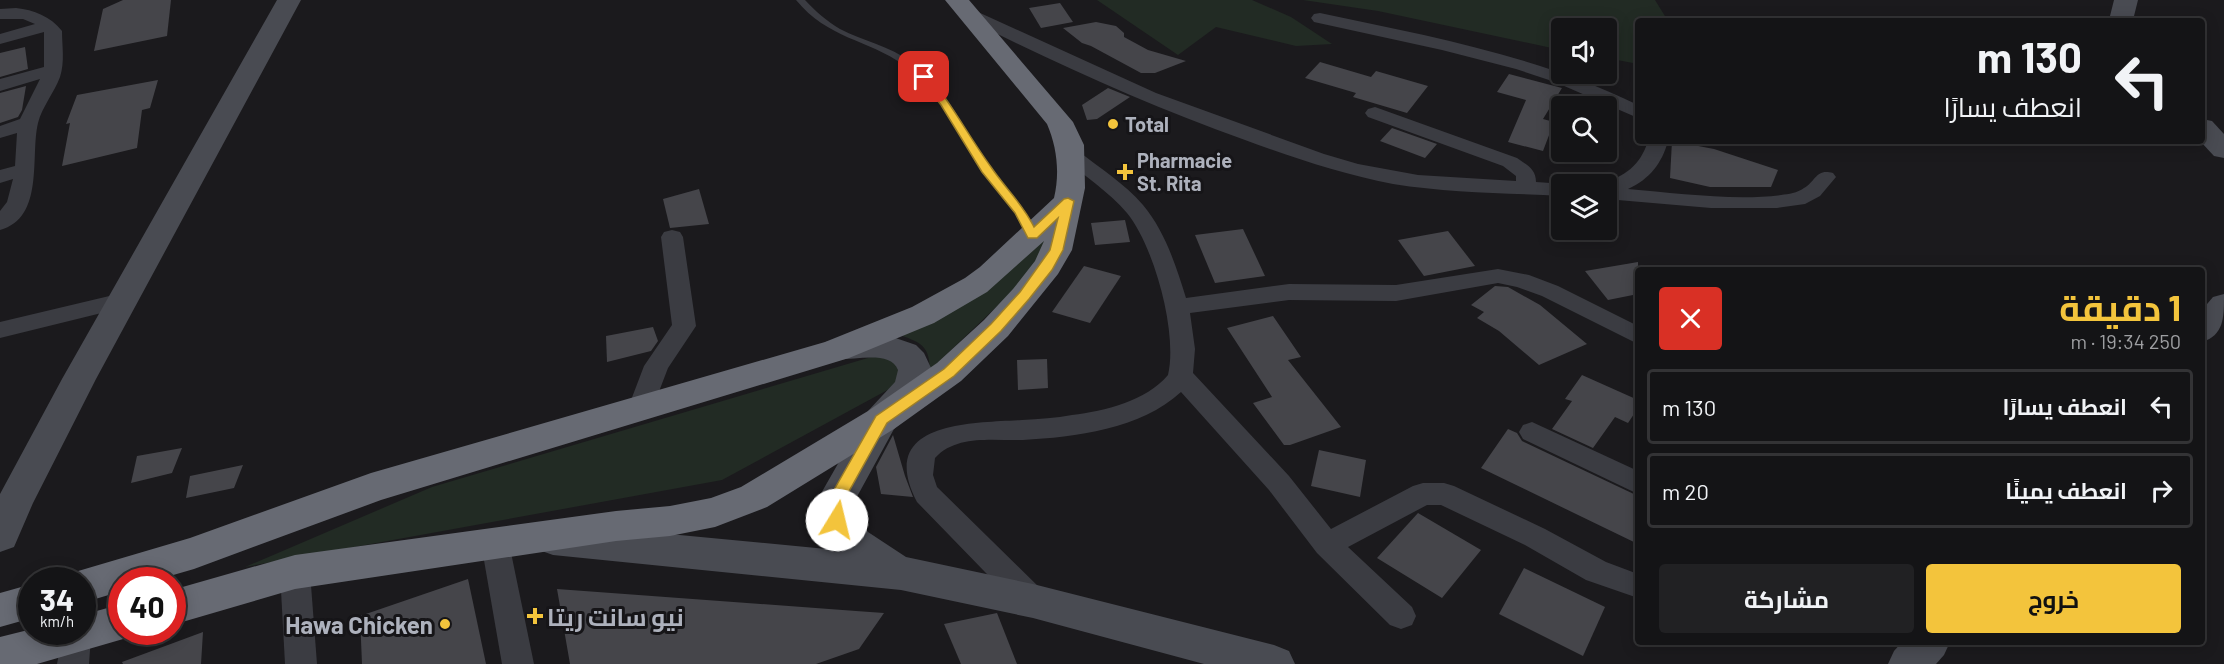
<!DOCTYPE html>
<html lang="ar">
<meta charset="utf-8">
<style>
:root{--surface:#141416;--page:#212123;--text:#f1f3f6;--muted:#9d9ea1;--line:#333335;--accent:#f3c43c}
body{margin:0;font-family:Barlow,Cairo,sans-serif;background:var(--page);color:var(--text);direction:rtl;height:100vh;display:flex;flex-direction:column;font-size:22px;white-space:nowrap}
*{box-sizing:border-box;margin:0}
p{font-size:20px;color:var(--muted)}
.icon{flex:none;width:33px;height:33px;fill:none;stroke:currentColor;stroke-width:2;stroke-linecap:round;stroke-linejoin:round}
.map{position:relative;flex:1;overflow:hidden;direction:ltr}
.sheet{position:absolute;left:1635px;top:267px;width:570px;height:378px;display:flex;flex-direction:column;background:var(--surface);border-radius:6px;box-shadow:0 3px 15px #0003,0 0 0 2px var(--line);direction:rtl}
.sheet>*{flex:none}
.hud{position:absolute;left:1635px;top:18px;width:570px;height:126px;border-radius:6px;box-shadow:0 3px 15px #0003,0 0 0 2px var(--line);direction:rtl;background:#141416;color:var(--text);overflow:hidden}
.controls{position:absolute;left:1551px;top:18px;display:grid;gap:12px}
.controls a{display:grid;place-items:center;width:66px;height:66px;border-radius:6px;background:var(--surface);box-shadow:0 3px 15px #0003,0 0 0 2px var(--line);font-size:30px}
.speed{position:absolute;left:18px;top:567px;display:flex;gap:12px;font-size:30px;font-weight:700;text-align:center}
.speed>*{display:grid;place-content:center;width:78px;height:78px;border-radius:50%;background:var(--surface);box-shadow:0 3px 15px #0003,0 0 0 2px var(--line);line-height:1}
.speed small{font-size:15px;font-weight:400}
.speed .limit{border:9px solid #d22;background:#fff;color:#111}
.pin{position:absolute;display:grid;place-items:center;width:51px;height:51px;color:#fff;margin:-26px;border-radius:12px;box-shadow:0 3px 9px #0006}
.me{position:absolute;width:66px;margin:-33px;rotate:9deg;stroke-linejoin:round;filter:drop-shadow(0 0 4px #0008)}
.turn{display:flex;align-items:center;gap:21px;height:126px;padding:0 24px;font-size:27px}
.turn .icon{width:78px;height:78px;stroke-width:2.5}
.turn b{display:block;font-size:42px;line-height:51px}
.round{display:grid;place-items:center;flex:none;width:63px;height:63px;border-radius:6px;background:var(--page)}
.headline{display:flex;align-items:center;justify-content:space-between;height:102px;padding:0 24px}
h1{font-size:36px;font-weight:700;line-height:45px;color:var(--accent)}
.cta{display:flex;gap:12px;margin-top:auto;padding:12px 24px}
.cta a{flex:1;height:69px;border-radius:6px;background:var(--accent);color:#111;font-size:24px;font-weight:700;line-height:69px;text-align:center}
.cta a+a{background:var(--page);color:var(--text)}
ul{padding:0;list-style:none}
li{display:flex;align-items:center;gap:18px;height:75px;margin:0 12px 9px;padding:0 12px;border:3px solid var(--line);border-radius:6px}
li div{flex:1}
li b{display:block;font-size:22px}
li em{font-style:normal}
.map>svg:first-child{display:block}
.green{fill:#222b24}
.building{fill:#45454a}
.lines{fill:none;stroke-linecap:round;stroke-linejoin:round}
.lane{fill:#3b3c42;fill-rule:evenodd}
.street{fill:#3b3c42;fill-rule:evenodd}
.secondary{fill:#494b52;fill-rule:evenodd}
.highway{fill:#676a73;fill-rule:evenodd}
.route{fill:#f3c43c;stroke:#9e7f27;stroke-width:1.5}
.poi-dot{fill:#f3c43c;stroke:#161518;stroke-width:2}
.labels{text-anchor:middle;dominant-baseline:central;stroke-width:6;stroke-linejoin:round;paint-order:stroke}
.poi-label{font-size:20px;font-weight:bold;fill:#adb1bc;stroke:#161518;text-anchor:start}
.near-poi-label{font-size:24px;font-weight:bold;fill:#adb1bc;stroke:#161518;text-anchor:start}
</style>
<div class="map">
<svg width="2224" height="664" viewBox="0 0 2224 664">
<rect width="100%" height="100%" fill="#1b1a1d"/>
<g class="green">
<polygon points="1097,0 1252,0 1291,17 1332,44 1296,46 1216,27 1178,55"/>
<polygon points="1303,0 1655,0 1668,21 1638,21 1638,64 1607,58 1606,28 1562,28 1561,50 1378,11"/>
<path d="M1055,226L1032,267L1013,291L930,370C929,346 922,343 900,335Z"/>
<polygon points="878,355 893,358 901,376 893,387 722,480 245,567 432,487"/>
</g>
<g class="building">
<polygon points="123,0 171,0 167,36 94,51 103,9"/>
<polygon points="1060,3 1073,22 1041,28 1029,8"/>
<polygon points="1096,22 1116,26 1124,33 1124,37 1148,50 1186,61 1155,73 1141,73 1091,46 1082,43 1063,28"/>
<polygon points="25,47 28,69 0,77 0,53"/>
<polygon points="1320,62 1371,77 1376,71 1428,86 1407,113 1353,97 1356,93 1305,78"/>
<polygon points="1509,74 1562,88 1543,119 1554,122 1543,151 1508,142 1526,100 1497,92"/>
<polygon points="158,80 150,108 142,110 137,148 62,166 70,123 66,124 77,95"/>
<polygon points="26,86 22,110 18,117 0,123 0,93"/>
<polygon points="1108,88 1130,97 1097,119 1087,120 1082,105"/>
<polygon points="1392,128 1437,144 1425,158 1380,141"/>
<polygon points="1672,141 1714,149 1778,170 1771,187 1710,187 1670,178"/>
<polygon points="699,189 709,224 670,228 663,199"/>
<polygon points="1125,220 1130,242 1095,245 1091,223"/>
<polygon points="1243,229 1265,276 1215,283 1195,235"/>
<polygon points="1448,231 1475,266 1424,276 1398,240"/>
<polygon points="1638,262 1638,294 1608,300 1585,271"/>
<polygon points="1084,266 1121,276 1090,323 1052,312"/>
<polygon points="1495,286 1508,287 1540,305 1587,344 1539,365 1499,331 1477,318 1484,312 1471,305"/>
<polygon points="1273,316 1301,357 1288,360 1341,427 1290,445 1284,445 1253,403 1272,397 1227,328"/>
<polygon points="653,327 658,341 651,351 607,362 606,336"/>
<polygon points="1047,359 1048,388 1018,390 1017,360"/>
<polygon points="1582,375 1638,400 1638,408 1628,423 1615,417 1593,448 1552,429 1572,401 1565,399"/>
<polygon points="1508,429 1517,433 1522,441 1638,496 1638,544 1481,468"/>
<polygon points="893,435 905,476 913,497 881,494 876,467"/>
<polygon points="182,448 172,473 131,483 137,456"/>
<polygon points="1319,450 1366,460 1360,497 1311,486"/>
<polygon points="243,465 234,488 186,498 190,476"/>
<polygon points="1418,513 1481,550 1442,598 1377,558"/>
<polygon points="1524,568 1605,607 1583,656 1499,614"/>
<polygon points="468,579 486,664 362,664 360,616"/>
<polygon points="557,589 856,611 884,613 859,649 816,664 570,664"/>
<polygon points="997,613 1017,664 961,664 944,624"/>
<polygon points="203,632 201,664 123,664 122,662"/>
</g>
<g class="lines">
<path class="lane" d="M796,0H805C815,11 827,21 840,29C863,41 890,46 911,62C948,88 965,132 990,168C1006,191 1025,210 1037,236L1036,238H1028C1023,229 1019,219 1013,211C1002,196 989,182 979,167C956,132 940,90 904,65C867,39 828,39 796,0Z"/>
<g class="street">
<path d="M967,7L1156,93L1324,154L1358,164L1418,175L1516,181V176L1503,166L1368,117L1365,113L1368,109L1375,107L1517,158C1527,165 1536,169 1536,182L1565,184H1562V196C1506,193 1449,193 1393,184C1342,174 1294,158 1245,140C1147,105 1053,62 961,16L958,12L961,8Z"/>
<path d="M16,8C34,10 50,16 62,31C62,46 65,62 60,77C54,93 42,107 38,123C30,156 45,218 0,230V211L7,202L13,179L0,183V170L15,166L17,133L0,138V126L20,119L40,79L0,91V79L44,67V32L0,44V34L35,24L23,19H0V9Z"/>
<path d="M1320,13C1429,36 1538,56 1638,105V118L1555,82L1516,69L1442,50L1314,22L1311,18L1314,14Z"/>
<path d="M1648,141H1668C1662,163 1650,179 1628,189C1676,193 1734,201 1781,195C1789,194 1797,193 1804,188C1816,181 1816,168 1833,173L1836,177L1820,196L1805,204L1777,208H1711L1606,199V184H1601C1625,176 1640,166 1648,141Z"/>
<path d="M1071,149L1078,151C1100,168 1125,184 1143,205C1165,231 1176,266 1186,298L1289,284L1396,285L1498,269L1529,275L1558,286L1638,326V344L1542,296L1517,287L1498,283L1396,301L1289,300L1190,313L1195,349L1193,373L1289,476L1331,529L1413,486L1423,483H1444L1454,486L1545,529L1606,562L1638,574V598L1586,580L1525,545L1441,505H1427L1348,547L1412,607L1416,616L1412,625L1401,629L1390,625L1317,553L1269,490L1181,392C1141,429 1075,437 1023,440C994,441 957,434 935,458L933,475L937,487L1044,592L1048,601L1044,610L1033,614L1022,610L917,502C875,421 971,423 1022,420C1039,419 1056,418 1072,415C1105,411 1146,401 1168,375C1178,333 1154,246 1127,213C1109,192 1085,176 1064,159L1061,155L1064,151Z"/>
<polygon points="672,230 680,232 683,237 696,326 668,368 650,415 641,417 632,415 628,408 644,366 672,325 661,237 664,232"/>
<polygon points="122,293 130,296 134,301 130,306 0,338 0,322"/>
<polygon points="1532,422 1638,471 1638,494 1523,439 1519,432 1523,425"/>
<polygon points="495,531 505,535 509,543 534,664 502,664 481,543 485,535"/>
<polygon points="295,560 305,563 310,572 317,664 285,664 280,572 285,563"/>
<polygon points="82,625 87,627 91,636 89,664 57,664 63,632 82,632"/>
</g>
<g class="secondary">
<polygon points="277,0 301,0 96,379 33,503 14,547 0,552 0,494 62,379"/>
<polygon points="2114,0 2138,0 2134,16 2136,21 2112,21 2110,16"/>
<polygon points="2202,119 2212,121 2224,134 2224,158 2214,156 2200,141"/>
<path d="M2224,294C2224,318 2224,335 2202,342V310L2213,297Z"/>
<path d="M881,333L916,345L924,353L932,370L928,386L923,395L894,429L853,504L858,519L868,532L906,557L1033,584L1274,645L1289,651L1295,664H1204L1033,618L901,590L553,555L539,550L533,539L539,528L553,523L837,550L822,526L815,504L868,411L895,382L898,370C889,347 846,364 825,358L820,350L825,342Z"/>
<polygon points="1902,642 1950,642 1944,655 1936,664 1888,664 1894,651"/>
</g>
<g class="highway">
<path d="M945,0H969L1073,122L1084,145L1085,188L1072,250L1058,274L1008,336L961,381L894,429L767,507L715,527L670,536L616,541L295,589L172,625V590L295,555L616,511L670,506L711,498L741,487L868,411L937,363L984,320L1013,289L1035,261L1044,241L987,292L934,323L849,358L381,500L194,569L156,580H122V591L82,603V580H65L68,574L190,538L371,473L825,342L912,307L965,278L980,267L1054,198C1060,173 1057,147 1047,124Z"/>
<polygon points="32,584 32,618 0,627 0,593"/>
<polygon points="122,604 122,632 138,632 137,635 37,664 0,664 0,637 32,629 32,632 82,632 82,615"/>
</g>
</g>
<path class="route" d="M924,74L928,75C952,104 969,137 991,167C1005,188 1023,204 1034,227L1064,199L1068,198L1074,201L1063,250L1052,270L1029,299L1001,331L954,376L887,423L842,504L845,520L842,524L837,526L831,524L826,504L876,416L944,369L991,324L1020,292L1050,250L1058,218L1037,238H1028L1015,213L982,172L941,105L919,77Z"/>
<g class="poi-dot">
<circle cx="1113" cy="124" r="6"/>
<path d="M1122 163h6v6h6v6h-6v6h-6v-6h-6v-6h6z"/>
<path d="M532 607h6v6h6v6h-6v6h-6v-6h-6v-6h6z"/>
<circle cx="445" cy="624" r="6"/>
</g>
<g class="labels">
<g class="poi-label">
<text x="1125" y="124">Total</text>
<text x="1137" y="160">Pharmacie<tspan x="1137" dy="23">St. Rita</tspan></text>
</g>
<g class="near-poi-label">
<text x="547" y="616">نيو سانت ريتا</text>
<text x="433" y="624" text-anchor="end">Hawa Chicken</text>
</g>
</g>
</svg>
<div class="controls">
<a><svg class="icon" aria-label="sound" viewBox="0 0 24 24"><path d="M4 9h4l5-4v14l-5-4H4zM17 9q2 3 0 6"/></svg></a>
<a><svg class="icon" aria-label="search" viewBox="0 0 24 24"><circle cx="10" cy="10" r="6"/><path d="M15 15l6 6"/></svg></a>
<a><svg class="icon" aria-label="layers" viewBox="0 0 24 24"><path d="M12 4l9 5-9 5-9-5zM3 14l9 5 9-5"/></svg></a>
</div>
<div class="speed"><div>34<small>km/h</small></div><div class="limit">40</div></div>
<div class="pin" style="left:924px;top:77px;background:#d93025"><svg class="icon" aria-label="arrive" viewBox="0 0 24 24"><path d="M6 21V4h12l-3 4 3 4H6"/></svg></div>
<svg class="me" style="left:837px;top:520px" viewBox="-20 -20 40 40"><circle r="19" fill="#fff"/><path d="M0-13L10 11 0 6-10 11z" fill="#f3c43c"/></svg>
<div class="hud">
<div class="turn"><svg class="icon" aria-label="left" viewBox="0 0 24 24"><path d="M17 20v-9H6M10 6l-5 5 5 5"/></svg><div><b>130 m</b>انعطف يسارًا</div></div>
</div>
<section class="sheet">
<div class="headline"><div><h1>1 دقيقة</h1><p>250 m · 19:34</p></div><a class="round" style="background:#d93025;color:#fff"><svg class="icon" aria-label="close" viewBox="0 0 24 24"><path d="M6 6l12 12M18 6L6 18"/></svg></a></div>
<ul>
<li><svg class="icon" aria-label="left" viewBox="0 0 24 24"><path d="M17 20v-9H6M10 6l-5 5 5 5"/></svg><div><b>انعطف يسارًا</b></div><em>130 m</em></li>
<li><svg class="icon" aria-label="right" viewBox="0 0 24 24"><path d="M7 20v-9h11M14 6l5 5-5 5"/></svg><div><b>انعطف يمينًا</b></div><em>20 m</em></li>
</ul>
<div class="cta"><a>خروج</a><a>مشاركة</a></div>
</section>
</div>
